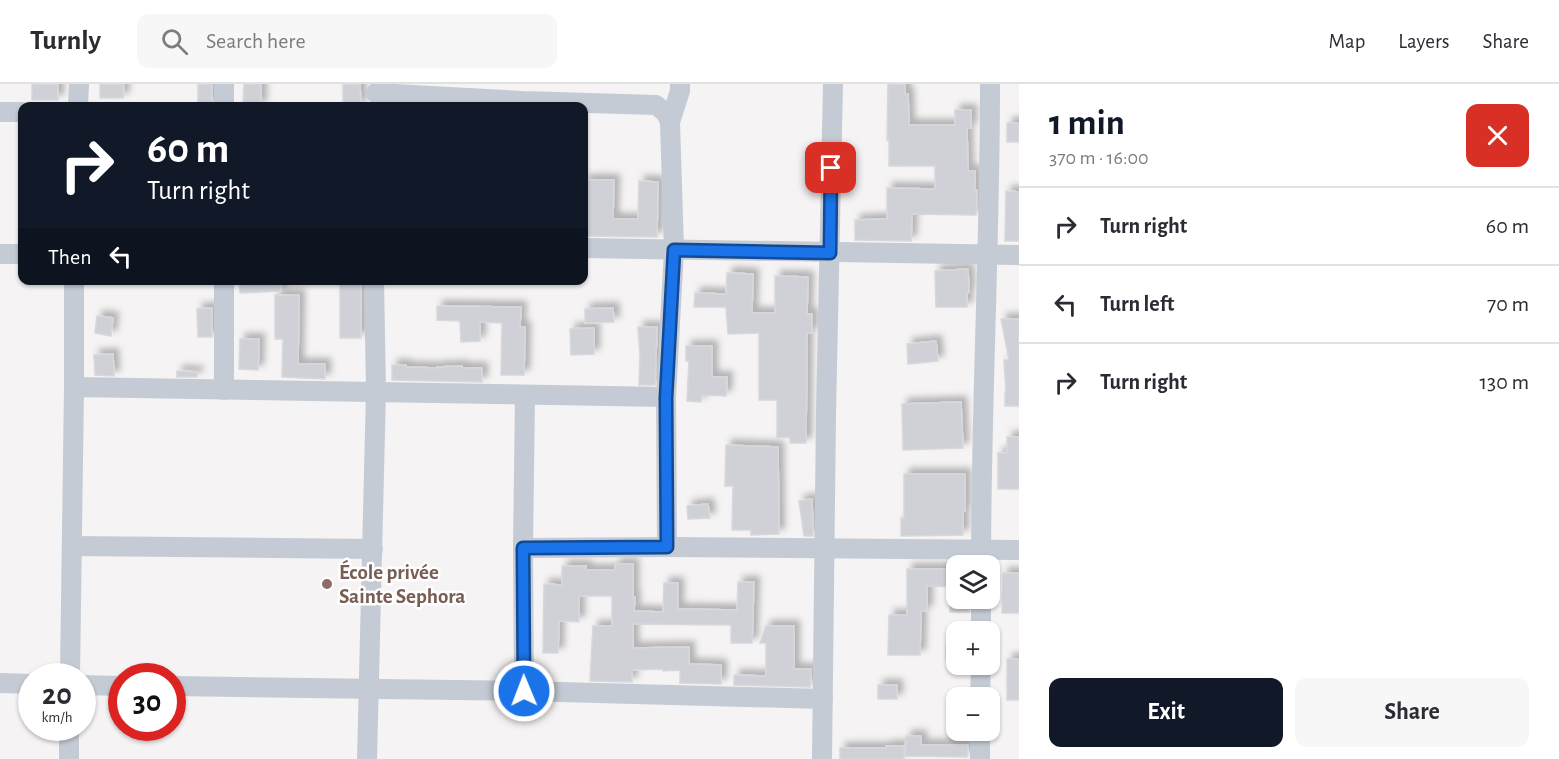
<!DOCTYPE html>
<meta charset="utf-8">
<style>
:root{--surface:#fff;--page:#f7f7f7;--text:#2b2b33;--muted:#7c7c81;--line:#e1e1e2;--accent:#111827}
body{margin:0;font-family:"Alegreya Sans",sans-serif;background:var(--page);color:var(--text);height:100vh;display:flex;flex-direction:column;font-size:22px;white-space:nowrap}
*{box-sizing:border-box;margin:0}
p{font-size:20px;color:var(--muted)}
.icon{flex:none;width:33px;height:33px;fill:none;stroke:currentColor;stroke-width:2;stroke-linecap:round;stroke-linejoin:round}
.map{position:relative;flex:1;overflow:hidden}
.details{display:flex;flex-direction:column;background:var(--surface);width:540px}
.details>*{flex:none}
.top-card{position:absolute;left:18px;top:18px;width:570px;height:183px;border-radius:12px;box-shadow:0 2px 4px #0004;background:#111827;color:#fff;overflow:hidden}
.tools{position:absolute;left:946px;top:471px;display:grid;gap:12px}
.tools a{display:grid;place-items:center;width:54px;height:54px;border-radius:12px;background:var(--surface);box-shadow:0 2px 4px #0004;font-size:30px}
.speed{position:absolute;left:18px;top:579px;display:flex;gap:12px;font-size:30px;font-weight:700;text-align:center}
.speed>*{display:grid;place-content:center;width:78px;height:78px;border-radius:50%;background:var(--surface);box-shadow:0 2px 4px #0004;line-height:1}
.speed small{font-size:15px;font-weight:400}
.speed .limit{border:9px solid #d22;background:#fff;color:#111}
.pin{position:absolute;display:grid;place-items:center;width:51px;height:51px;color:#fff;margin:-26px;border-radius:12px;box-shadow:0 3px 9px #0006}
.me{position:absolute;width:66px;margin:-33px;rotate:359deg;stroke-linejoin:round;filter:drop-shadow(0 0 4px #0008)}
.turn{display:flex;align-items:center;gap:21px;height:126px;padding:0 30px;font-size:27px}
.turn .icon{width:78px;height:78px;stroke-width:2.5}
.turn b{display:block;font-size:42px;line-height:51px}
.then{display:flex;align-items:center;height:57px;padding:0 30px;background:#0003;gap:12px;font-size:22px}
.round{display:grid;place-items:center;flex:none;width:63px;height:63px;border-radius:12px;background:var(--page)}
.headline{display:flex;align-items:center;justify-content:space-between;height:102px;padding:0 30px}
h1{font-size:36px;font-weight:700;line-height:45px;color:var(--accent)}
.primary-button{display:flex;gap:12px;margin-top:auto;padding:12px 30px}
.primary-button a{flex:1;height:69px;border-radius:12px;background:var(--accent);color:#fff;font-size:24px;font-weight:700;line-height:69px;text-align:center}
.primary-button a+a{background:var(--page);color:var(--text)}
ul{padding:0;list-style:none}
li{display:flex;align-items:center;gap:18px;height:78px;padding:0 30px;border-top:2px solid var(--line)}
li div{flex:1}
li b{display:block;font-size:22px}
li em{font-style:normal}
header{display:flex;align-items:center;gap:36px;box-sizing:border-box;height:84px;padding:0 30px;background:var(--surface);border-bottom:2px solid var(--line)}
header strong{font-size:28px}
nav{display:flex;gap:33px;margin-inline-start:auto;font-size:21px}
.search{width:420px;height:54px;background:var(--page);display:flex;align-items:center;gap:15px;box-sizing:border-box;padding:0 21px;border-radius:12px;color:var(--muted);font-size:22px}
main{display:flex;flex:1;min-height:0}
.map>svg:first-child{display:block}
.building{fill:#cfd1d7;stroke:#d7d8de;stroke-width:1.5;filter:url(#shadow)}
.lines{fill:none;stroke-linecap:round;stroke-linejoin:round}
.minor{stroke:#c4cbd4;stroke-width:20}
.route-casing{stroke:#114b97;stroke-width:15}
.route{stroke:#1a73e8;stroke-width:10}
.education-dot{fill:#8d6e63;stroke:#fff;stroke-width:2}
.labels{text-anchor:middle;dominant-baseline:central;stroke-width:5;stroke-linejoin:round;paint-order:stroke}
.education-label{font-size:21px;font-weight:bold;fill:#785e54;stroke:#fff;text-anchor:start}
</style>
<header>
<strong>Turnly</strong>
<div class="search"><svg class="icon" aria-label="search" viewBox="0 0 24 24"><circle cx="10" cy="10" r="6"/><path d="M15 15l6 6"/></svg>Search here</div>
<nav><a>Map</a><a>Layers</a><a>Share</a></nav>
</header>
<main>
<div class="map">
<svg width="1019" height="675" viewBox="0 0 1019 675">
<defs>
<filter id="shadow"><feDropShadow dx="5.5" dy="-5.5" stdDeviation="3" flood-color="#0004"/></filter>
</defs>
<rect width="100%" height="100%" fill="#f5f3f3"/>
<g class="building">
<rect x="32" y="0" width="26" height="16"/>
<polygon points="100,0 124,0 123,14 100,14"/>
<rect x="198" y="0" width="14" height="22"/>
<polygon points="244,0 261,0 261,22 243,22"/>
<polygon points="343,0 360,0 361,22 343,22"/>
<polygon points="888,0 905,0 905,10 908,10 909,41 955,41 955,26 971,26 971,44 967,44 968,87 975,87 975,106 977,106 976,131 912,130 911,157 855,156 855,136 887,135 887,104 935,105 935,82 889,82 889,56 887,56"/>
<rect x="1007" y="39" width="12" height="19"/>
<polygon points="584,96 614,96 613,135 638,135 639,97 658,98 657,153 584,152"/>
<polygon points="1006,107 1019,108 1019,157 1005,157"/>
<polygon points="968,185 969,208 967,209 967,223 936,223 935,187"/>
<polygon points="727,189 753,190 752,229 775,229 775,192 808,193 807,230 812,230 812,249 807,249 806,359 790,359 790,353 777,354 777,316 759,316 759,249 728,250 726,223 694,223 695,209 726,210"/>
<polygon points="239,196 280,196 281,207 240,209"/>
<rect x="340" y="196" width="21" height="58"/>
<polygon points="275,211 299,211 298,280 325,280 325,295 282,293 283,255 275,255"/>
<polygon points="437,222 521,223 520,243 525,243 524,291 501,291 502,239 480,238 480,257 461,258 460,237 437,236"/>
<polygon points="212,224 212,253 198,253 197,225"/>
<polygon points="613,224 614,238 585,239 585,225"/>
<polygon points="97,232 113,234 111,252 95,249"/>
<polygon points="1001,235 1019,235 1019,322 1005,322 1005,308 1006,308 1004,276 1009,276"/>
<polygon points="638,243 657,243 655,301 639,301 640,270"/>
<polygon points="594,244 594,270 571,271 570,245"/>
<polygon points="240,255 259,255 258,286 239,285"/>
<polygon points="936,257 938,277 908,280 907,260"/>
<polygon points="686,262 712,262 712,293 727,293 726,312 702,311 701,318 687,317 689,277 686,277"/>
<polygon points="113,270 114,292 95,291 94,271"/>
<polygon points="392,281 406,281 406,283 437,284 437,283 462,282 462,284 482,284 482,298 392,296"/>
<polygon points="177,287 197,288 197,293 177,293"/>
<polygon points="961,318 963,364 903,366 902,320"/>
<polygon points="1007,353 1019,353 1019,405 998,405 998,369 1007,369"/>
<polygon points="726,361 778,363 779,450 751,451 751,446 732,446 733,402 725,402"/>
<polygon points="904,390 965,390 965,427 963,427 963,451 901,452 901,434 904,434"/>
<polygon points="812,415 813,452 804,452 799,417"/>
<polygon points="708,420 710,434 688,435 687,422"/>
<polygon points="615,480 633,480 633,513 635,513 634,527 663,528 664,499 678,499 678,525 737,526 738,498 754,498 752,559 731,559 731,541 633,540 633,564 689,563 689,580 721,581 721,600 680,599 680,586 663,587 663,585 632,586 632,598 590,597 593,542 612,542 612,512 579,512 579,538 559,537 558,569 543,569 544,500 562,501 562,482 586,482 586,486 615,486"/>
<polygon points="907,485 957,485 957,503 927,502 927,527 921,527 920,571 888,571 889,531 907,531"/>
<polygon points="1003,489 1019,489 1019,529 1002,529"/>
<rect x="950" y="514" width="19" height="14"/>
<polygon points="766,542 794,542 794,585 811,585 810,603 734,601 734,591 766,592 766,559 760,559"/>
<rect x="946" y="562" width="11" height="14"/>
<rect x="1007" y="575" width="12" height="41"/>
<rect x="878" y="601" width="19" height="14"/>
<polygon points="906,652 921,652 921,661 968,661 967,673 905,672"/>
<polygon points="886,662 904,662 904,675 840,675 840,664 886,664"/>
</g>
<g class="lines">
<g class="minor">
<polyline points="78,22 79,0"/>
<polyline points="224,22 224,0"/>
<polyline points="0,28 22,28"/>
<polyline points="670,38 680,7 680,0"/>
<polyline points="584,164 1019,171"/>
<polyline points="0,170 22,170"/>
<polyline points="74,303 666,313 674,166 670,38 666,29 656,21 522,17 376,9"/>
<polyline points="224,306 224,196"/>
<polyline points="666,313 667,463"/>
<polyline points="72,462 373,465"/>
<polyline points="523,464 667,463 1019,466"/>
<path d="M981,482C981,321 990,161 990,0"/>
<polyline points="981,548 981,514"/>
<polyline points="70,592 74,303 74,196"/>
<polyline points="0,599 32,600"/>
<polyline points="82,601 122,602"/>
<polyline points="172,602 524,607 823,615"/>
<polyline points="524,607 523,464 525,311"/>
<polyline points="980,614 981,580"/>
<polyline points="69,675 69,644"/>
<polyline points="367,675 376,307 374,196"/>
<polyline points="822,675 826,329 833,0"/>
<polyline points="980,675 980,646"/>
</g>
</g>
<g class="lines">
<g class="route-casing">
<polyline id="route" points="524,607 523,464 667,463 666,314 674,166 830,169 831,84"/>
</g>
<use href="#route" class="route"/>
</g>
<circle class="education-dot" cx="327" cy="500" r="6"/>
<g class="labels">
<g class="education-label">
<text x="339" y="488">École privée<tspan x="339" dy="24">Sainte Sephora</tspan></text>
</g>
</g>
</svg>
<div class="tools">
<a><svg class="icon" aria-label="layers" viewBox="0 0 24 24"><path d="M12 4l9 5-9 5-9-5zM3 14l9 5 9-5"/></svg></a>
<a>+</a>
<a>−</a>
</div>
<div class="speed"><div>20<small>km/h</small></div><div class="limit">30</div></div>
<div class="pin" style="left:831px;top:84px;background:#d93025"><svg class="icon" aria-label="arrive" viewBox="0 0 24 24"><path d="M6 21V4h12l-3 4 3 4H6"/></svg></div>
<svg class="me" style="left:524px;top:607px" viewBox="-20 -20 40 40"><circle r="17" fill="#1a73e8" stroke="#fff" stroke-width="3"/><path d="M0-11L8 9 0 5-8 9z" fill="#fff"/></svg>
<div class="top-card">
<div class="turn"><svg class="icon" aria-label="right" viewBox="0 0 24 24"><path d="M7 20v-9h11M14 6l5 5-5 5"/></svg><div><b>60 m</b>Turn right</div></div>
<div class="then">Then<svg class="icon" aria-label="left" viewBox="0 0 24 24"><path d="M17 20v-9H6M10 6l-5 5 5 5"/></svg></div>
</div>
</div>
<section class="details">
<div class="headline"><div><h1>1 min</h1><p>370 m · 16:00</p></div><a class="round" style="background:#d93025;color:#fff"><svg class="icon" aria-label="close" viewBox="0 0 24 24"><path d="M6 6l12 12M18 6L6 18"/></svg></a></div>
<ul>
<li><svg class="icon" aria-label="right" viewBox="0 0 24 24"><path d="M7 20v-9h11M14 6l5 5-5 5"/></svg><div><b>Turn right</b></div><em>60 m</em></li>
<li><svg class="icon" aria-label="left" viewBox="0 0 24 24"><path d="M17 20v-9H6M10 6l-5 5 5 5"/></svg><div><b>Turn left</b></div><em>70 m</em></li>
<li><svg class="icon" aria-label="right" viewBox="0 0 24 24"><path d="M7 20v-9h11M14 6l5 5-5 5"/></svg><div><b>Turn right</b></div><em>130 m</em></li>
</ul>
<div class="primary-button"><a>Exit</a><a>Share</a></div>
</section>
</main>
